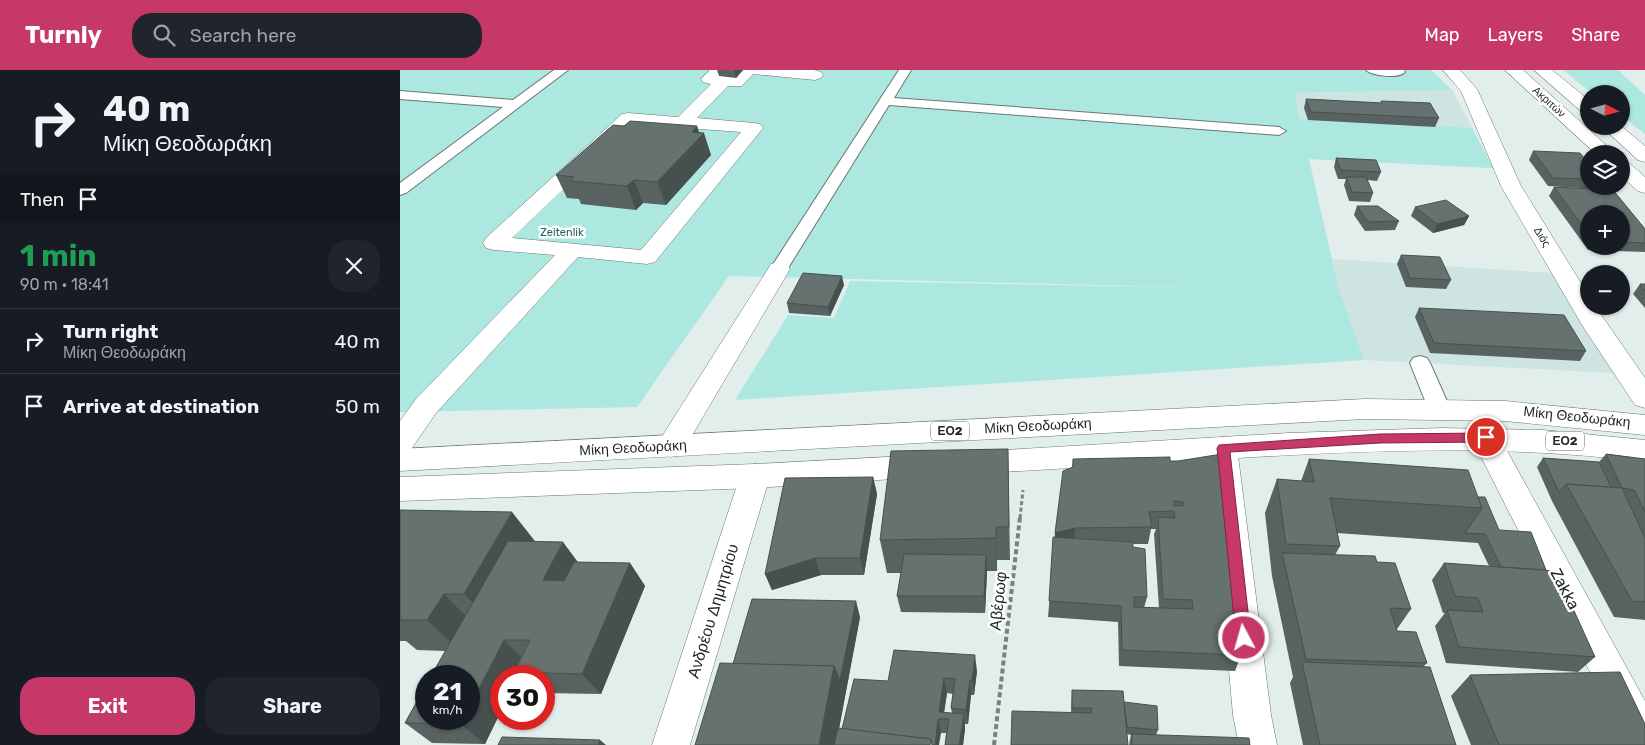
<!DOCTYPE html>
<meta charset="utf-8">
<style>
:root{--surface:#171b24;--page:#20242c;--text:#f1f3f6;--muted:#9ea1a6;--line:#363941;--accent:#c53867}
body{margin:0;font-family:Rubik,sans-serif;background:var(--page);color:var(--text);height:100vh;display:flex;flex-direction:column;font-size:19px;white-space:nowrap}
*{box-sizing:border-box;margin:0}
p{font-size:16px;color:var(--muted)}
.icon{flex:none;width:28px;height:28px;fill:none;stroke:currentColor;stroke-width:2;stroke-linecap:round;stroke-linejoin:round}
.map{position:relative;flex:1;overflow:hidden}
.details{display:flex;flex-direction:column;background:var(--surface);width:400px}
.details>*{flex:none}
.top-card{background:#171b24;color:var(--text);overflow:hidden}
.needle{width:32px;rotate:96deg}
.controls{position:absolute;left:1180px;top:15px;display:grid;gap:10px}
.controls a{display:grid;place-items:center;width:50px;height:50px;border-radius:50%;background:var(--surface);box-shadow:0 1px 4px #0004;font-size:25px}
.speed{position:absolute;left:15px;top:595px;display:flex;gap:10px;font-size:25px;font-weight:700;text-align:center}
.speed>*{display:grid;place-content:center;width:65px;height:65px;border-radius:50%;background:var(--surface);box-shadow:0 1px 4px #0004;line-height:1}
.speed small{font-size:12px;font-weight:400}
.speed .limit{border:8px solid #d22;background:#fff;color:#111}
.pin{position:absolute;display:grid;place-items:center;width:42px;height:42px;color:#fff;margin:-21px;border:2px solid #fff;border-radius:50%;box-shadow:0 1px 5px #0007}
.me{position:absolute;width:55px;margin:-28px;rotate:354deg;stroke-linejoin:round;filter:drop-shadow(0 0 4px #0008)}
.turn{display:flex;align-items:center;gap:18px;height:105px;padding:0 20px;font-size:22px}
.turn .icon{width:65px;height:65px;stroke-width:2.5}
.turn b{display:block;font-size:35px;line-height:42px}
.then{display:flex;align-items:center;height:48px;padding:0 20px;background:#0003;gap:10px;font-size:19px}
.round{display:grid;place-items:center;flex:none;width:52px;height:52px;border-radius:20px;background:var(--page)}
.summary{display:flex;align-items:center;justify-content:space-between;height:85px;padding:0 20px}
h1{font-size:30px;font-weight:700;line-height:38px;color:#1e9e55}
.action{display:flex;gap:10px;margin-top:auto;padding:10px 20px}
.action a{flex:1;height:58px;border-radius:20px;background:var(--accent);color:#fff;font-size:20px;font-weight:700;line-height:58px;text-align:center}
.action a+a{background:var(--page);color:var(--text)}
ul{padding:0;list-style:none}
li{display:flex;align-items:center;gap:15px;height:65px;padding:0 20px;border-top:1px solid var(--line)}
li div{flex:1}
li b{display:block;font-size:19px}
li em{font-style:normal}
header{display:flex;align-items:center;gap:30px;box-sizing:border-box;height:70px;padding:0 25px;background:var(--accent);color:#fff}
header strong{font-size:24px}
nav{display:flex;gap:28px;margin-inline-start:auto;font-size:18px}
.search{width:350px;height:45px;background:var(--page);display:flex;align-items:center;gap:12px;box-sizing:border-box;padding:0 18px;border-radius:20px;color:var(--muted);font-size:19px}
main{display:flex;flex:1;min-height:0}
.map>svg:first-child{display:block}
.built{fill:#cde4e0}
.green{fill:#ace8df}
.lines{fill:none;stroke-linecap:round;stroke-linejoin:round}
.service-casing{stroke:#6a7674;stroke-width:2}
.pedestrian-casing{stroke:#6a7674;stroke-width:1}
.minor-casing{stroke:#6a7674;stroke-width:1}
.secondary-casing{stroke:#6a7674;stroke-width:1}
.trunk-casing{stroke:#6a7674;stroke-width:1}
.path-far1{stroke:#798280;stroke-width:3;stroke-dasharray:4 2.5;stroke-linecap:butt}
.path{stroke:#798280;stroke-width:4;stroke-dasharray:5 3;stroke-linecap:butt}
.service{fill:#fff;fill-rule:evenodd}
.pedestrian{fill:#fff;fill-rule:evenodd}
.minor{fill:#fff;fill-rule:evenodd}
.secondary{fill:#fff;fill-rule:evenodd}
.trunk{fill:#fff;fill-rule:evenodd}
.wall{fill:#586260;fill-rule:evenodd}
.shaded-wall{fill:#47504e}
.building{fill:#667270;stroke:#47504e;fill-rule:evenodd}
.route{fill:#c53867;stroke:#802443}
.labels{text-anchor:middle;dominant-baseline:central;stroke-width:5;stroke-linejoin:round;paint-order:stroke}
.far-street-label{font-size:11px;fill:#232827;stroke:#fff}
.far-park-label{font-size:11px;fill:#24625c;stroke:#fff}
.shield{fill:#fff;stroke:#656868;stroke-width:1}
.shield-label{font-size:12px;font-weight:bold;fill:#232827}
.street-label{font-size:14px;fill:#232827;stroke:#fff}
.near-street-label{font-size:16px;fill:#232827;stroke:#fff}
</style>
<header>
<strong>Turnly</strong>
<div class="search"><svg class="icon" aria-label="search" viewBox="0 0 24 24"><circle cx="10" cy="10" r="6"/><path d="M15 15l6 6"/></svg>Search here</div>
<nav><a>Map</a><a>Layers</a><a>Share</a></nav>
</header>
<main>
<section class="details">
<div class="top-card">
<div class="turn"><svg class="icon" aria-label="right" viewBox="0 0 24 24"><path d="M7 20v-9h11M14 6l5 5-5 5"/></svg><div><b>40 m</b>Μίκη Θεοδωράκη</div></div>
<div class="then">Then<svg class="icon" aria-label="arrive" viewBox="0 0 24 24"><path d="M6 21V4h12l-3 4 3 4H6"/></svg></div>
</div>
<div class="summary"><div><h1>1 min</h1><p>90 m · 18:41</p></div><a class="round"><svg class="icon" aria-label="close" viewBox="0 0 24 24"><path d="M6 6l12 12M18 6L6 18"/></svg></a></div>
<ul>
<li><svg class="icon" aria-label="right" viewBox="0 0 24 24"><path d="M7 20v-9h11M14 6l5 5-5 5"/></svg><div><b>Turn right</b><p>Μίκη Θεοδωράκη</p></div><em>40 m</em></li>
<li><svg class="icon" aria-label="arrive" viewBox="0 0 24 24"><path d="M6 21V4h12l-3 4 3 4H6"/></svg><div><b>Arrive at destination</b></div><em>50 m</em></li>
</ul>
<div class="action"><a>Exit</a><a>Share</a></div>
</section>
<div class="map">
<svg width="1245" height="675" viewBox="0 0 1245 675">
<rect width="100%" height="100%" fill="#e1eeec"/>
<g class="built">
<polygon points="1052,20 1093,98 909,89 895,23"/>
<polygon points="932,189 1153,203 1213,303 964,290 939,221"/>
</g>
<g class="green">
<polygon points="0,0 1031,0 1052,20 895,23 900,49 1072,58 1093,98 909,89 939,220 964,290 335,330 388,245 434,248 450,211 814,218 329,206 237,337 0,342"/>
<polygon points="1163,0 1218,0 1245,25 1245,64 1221,45 1221,24 1193,24"/>
</g>
<g class="lines">
<g class="service-casing">
<g id="service">
<polygon points="154,0 168,0 6,123 0,125 0,113 103,37 0,29 0,21 113,30"/>
<polygon points="499,0 511,0 494,28 879,57 886,61 879,65 489,35 385,203 379,204 373,203 370,199"/>
<path d="M966,0H1004L1005,2C999,9 972,6 966,0Z"/>
<polygon points="1020,286 1027,288 1030,293 1050,338 1047,343 1039,346 1031,343 1028,338 1010,293 1013,288"/>
</g>
</g>
<g class="pedestrian-casing">
<path id="pedestrian" d="M310,0H328L323,6L332,7L339,0H414L421,2L423,5L421,8L415,10L353,4L342,16H328L297,48L354,53L360,54L363,58L255,192L247,194L178,187L36,343L10,381L0,384V351L16,329L155,185L94,180L86,178L83,173L86,168L222,44L228,43L278,47L311,14L303,12L301,9ZM232,54L341,62L241,180L112,168Z"/>
</g>
<g class="minor-casing">
<g id="minor">
<polygon points="1043,0 1060,0 1077,19 1121,116 1189,226 1189,236 1195,236 1245,308 1245,338 1235,335 1182,255 1101,116 1061,21"/>
<polygon points="379,192 387,194 390,199 281,384 271,387 261,384 257,376 261,368 368,199 371,194"/>
<polygon points="1085,356 1095,359 1245,631 1245,675 1227,675 1071,367 1075,359"/>
<polygon points="823,367 833,370 837,378 871,645 877,675 839,675 833,645 809,378 813,370"/>
<polygon points="355,394 366,398 370,406 290,675 252,675 340,406 344,398"/>
</g>
</g>
<g class="secondary-casing">
<g id="secondary">
<polygon points="1105,0 1123,0 1216,84 1196,84"/>
<polygon points="1134,0 1152,0 1189,30 1189,44 1183,43"/>
<polygon points="1201,56 1221,56 1245,76 1245,92 1238,90"/>
<polygon points="1221,90 1228,92 1245,107 1245,123 1238,121 1221,106"/>
</g>
</g>
<g class="trunk-casing">
<g id="trunk">
<polygon points="965,329 1105,331 1245,345 1245,365 1105,351 965,349 0,401 0,379"/>
<path d="M1042,358L1143,360L1245,370V392C1097,373 953,381 804,390C727,395 649,399 571,404L561,401L556,393L561,385L571,382L889,363Z"/>
<polygon points="525,385 535,388 540,396 535,404 525,407 355,418 0,431 0,407 355,394"/>
</g>
</g>
<polyline class="path-far1" points="620,448 623,420"/>
<polyline class="path" points="594,675 620,447"/>
<use href="#service" class="service"/>
<use href="#pedestrian" class="pedestrian"/>
<use href="#minor" class="minor"/>
<use href="#secondary" class="secondary"/>
<use href="#trunk" class="trunk"/>
</g>
<g class="wall">
<polygon points="317,0 343,0 336,8 319,6"/>
<polygon points="906,29 981,33 981,31 1039,48 1035,57 908,50 904,38"/>
<polygon points="224,56 297,56 299,62 311,85 266,135 243,133 236,140 181,134 179,129 167,128 156,105"/>
<polygon points="1133,81 1189,94 1189,116 1199,116 1197,119 1148,116 1129,90"/>
<polygon points="936,88 981,102 977,111 967,110 973,123 970,132 949,131 944,115 946,109 938,109 934,97"/>
<path d="M1154,117L1213,120L1245,159V182L1188,180L1149,126ZM1189,144H1221V176H1189Z"/>
<polygon points="957,136 999,151 995,160 965,161 954,145"/>
<polygon points="1015,137 1069,146 1064,155 1033,163 1011,146"/>
<polygon points="1001,185 1051,210 1046,219 1006,217 997,194"/>
<polygon points="1240,214 1245,214 1245,238 1233,224"/>
<polygon points="444,215 430,246 389,243 387,233"/>
<polygon points="1019,238 1186,281 1180,291 1030,283 1015,247"/>
<polygon points="608,379 610,490 597,490 597,501 587,501 585,543 501,542 497,526 501,503 487,503 480,470"/>
<polygon points="1206,384 1245,389 1245,550 1214,547 1152,431 1137,397 1143,388 1199,392"/>
<path d="M673,389L770,391L841,585L835,601L719,596L718,552L648,547L655,467L672,398ZM751,459H756L754,464L759,538H744L747,527L733,477V474H748Z"/>
<polygon points="909,389 1078,427 1099,460 1146,500 1195,587 1178,602 1046,593 1035,556 1045,543 1043,543 1032,510 1044,493 1089,496 1078,473 937,463 940,476 935,485 977,492 1011,539 997,559 997,561 1027,593 1023,597 1056,675 903,675 890,613 893,607 872,506 865,443 877,409 901,411"/>
<polygon points="473,407 477,424 464,505 421,505 372,520 365,504"/>
<polygon points="0,440 134,471 178,492 230,493 245,516 201,624 144,623 144,606 101,606 101,641 85,674 32,673 5,653 46,581 17,580 6,571 0,571"/>
<path d="M460,547L439,658L442,659L488,611L577,601L574,625H571L568,654H565V659L563,675H545L546,663H541L295,675L333,594ZM547,623L553,624L551,638L552,643H544Z"/>
<polygon points="1070,605 1245,675 1071,675 1051,626"/>
<polygon points="672,620 724,632 758,660 756,665 850,675 729,675 731,665 727,664 671,643"/>
</g>
<g class="shaded-wall">
<polygon points="334,0 343,0 336,8"/>
<polygon points="297,56 300,67 304,63 311,85 266,135 257,112 292,62"/>
<polygon points="234,110 243,133 236,140 227,116"/>
<polygon points="1069,146 1064,155 1033,163 1037,154"/>
<polygon points="442,206 444,215 430,246 428,237"/>
<polygon points="473,407 477,424 464,505 460,488"/>
<polygon points="112,442 138,475 95,555 64,524"/>
<polygon points="596,457 597,490 597,501 596,468"/>
<polygon points="675,458 674,475 654,480 655,463"/>
<polygon points="163,472 180,495 161,533 143,510"/>
<polygon points="586,485 587,502 585,543 584,526"/>
<polygon points="415,488 421,505 372,520 365,504"/>
<polygon points="230,493 245,516 201,624 182,604"/>
<polygon points="44,524 75,555 60,581 27,550"/>
<polygon points="456,531 460,547 436,675 419,675 434,596"/>
<polygon points="104,570 125,591 114,602 118,606 101,606 101,641 85,674 60,654 63,649 69,649 69,638"/>
<polygon points="575,585 577,601 574,625 572,611"/>
<polygon points="544,608 547,623 543,649 539,642"/>
<polygon points="570,610 571,625 568,654 566,640"/>
<polygon points="564,644 565,659 563,675 559,675"/>
<polygon points="538,649 541,663 539,675 535,675"/>
<polygon points="200,670 206,675 198,675"/>
</g>
<g class="building">
<polygon points="906,29 982,33 981,31 1030,33 1039,48 911,42"/>
<polygon points="230,51 297,56 292,62 304,63 257,112 234,110 227,116 170,111 174,107 156,105 213,55 224,56"/>
<polygon points="1133,81 1180,83 1189,94 1189,109 1153,108"/>
<polygon points="936,88 976,90 981,102 941,100"/>
<polygon points="946,107 966,107 973,123 952,122"/>
<polygon points="1154,117 1213,120 1245,159 1245,173 1221,172 1221,144 1189,144 1189,165"/>
<polygon points="1046,130 1069,146 1037,154 1015,137"/>
<polygon points="957,136 978,136 999,151 968,152"/>
<polygon points="1001,185 1040,187 1051,210 1010,208"/>
<polygon points="403,203 442,206 428,237 387,233"/>
<polygon points="1240,214 1245,214 1245,221"/>
<polygon points="1019,238 1164,245 1186,281 1034,273"/>
<polygon points="608,379 609,457 596,457 596,468 480,470 491,381"/>
<path d="M822,384L841,585L722,580L721,536L649,531L653,467L733,472V477L745,479L747,527H734V537L793,539L792,530L763,529L758,447L775,448L774,441L749,442L752,457L675,458L655,463L663,401L673,397V389L770,387V391H778ZM774,431L783,432V436H774Z"/>
<polygon points="1206,384 1245,389 1245,442 1234,420 1222,418 1245,468 1245,532 1232,531 1166,414 1222,418"/>
<polygon points="1143,388 1199,392 1211,417 1166,414 1159,422"/>
<polygon points="909,389 1068,400 1082,438 930,428 940,476 886,474 877,409 914,412"/>
<polygon points="473,407 460,488 415,488 365,504 385,408"/>
<polygon points="1078,427 1085,427 1099,460 1131,462 1146,500 1101,497 1085,464 1065,463 1082,438"/>
<polygon points="0,440 112,442 64,524 44,524 27,550 0,550"/>
<polygon points="108,471 163,472 143,510 164,511 174,492 230,493 182,604 114,602 130,570 104,570 69,638 69,606 31,606"/>
<polygon points="882,483 975,486 977,492 995,493 1011,539 990,538 997,561 1016,562 1027,593 906,589"/>
<polygon points="504,484 586,485 584,526 497,526"/>
<polygon points="1044,493 1156,501 1195,587 1059,577 1047,540 1083,542 1078,528 1055,526"/>
<polygon points="352,529 456,531 440,610 434,596 333,594"/>
<polygon points="494,580 575,585 572,611 570,610 566,640 551,638 555,609 544,608 539,642 564,644 559,675 545,675 549,649 538,649 535,675 532,675 531,669 442,659 454,609 488,611"/>
<polygon points="902,592 1030,597 1056,675 920,675"/>
<polygon points="320,593 434,596 419,675 295,675"/>
<polygon points="1220,602 1245,654 1245,675 1099,675 1070,605"/>
<polygon points="26,615 26,649 63,649 60,654 5,653"/>
<polygon points="672,620 723,621 728,675 611,675 612,641 691,643 692,638 672,638"/>
<polygon points="724,632 757,636 758,660 727,657"/>
<polygon points="438,658 531,669 530,675 434,675"/>
<polygon points="732,664 849,668 850,675 732,675"/>
<polygon points="102,667 200,670 198,675 98,675"/>
</g>
<polygon class="route" points="1086,363 1091,367 1086,372 980,373 830,382 851,568 849,573 844,575 839,573 836,568 817,378 819,375 980,364"/>
<g class="labels">
<g class="far-street-label">
<text transform="translate(1149 32) rotate(42)">Ακριτών</text>
<text transform="translate(1142 167) rotate(59)">Διός</text>
</g>
<g class="far-park-label">
<text x="162" y="162">Zeitenlik</text>
</g>
<g class="shield">
<rect x="531" y="351.5" width="38" height="19" rx="4"/>
<rect x="1146" y="361.5" width="38" height="19" rx="4"/>
</g>
<g class="shield-label">
<text x="550" y="361">ΕΟ2</text>
<text x="1165" y="371">ΕΟ2</text>
</g>
<g class="street-label">
<text transform="translate(1177 347) rotate(6)">Μίκη Θεοδωράκη</text>
<text transform="translate(638 356) rotate(-3)">Μίκη Θεοδωράκη</text>
<text transform="translate(233 378) rotate(-3)">Μίκη Θεοδωράκη</text>
</g>
<g class="near-street-label">
<text transform="translate(1165 519) rotate(62)">Zakka</text>
<text transform="translate(598 531) rotate(-84)">Αβέρωφ</text>
<text transform="translate(313 541) rotate(-73)">Ανδρέου Δημητρίου</text>
</g>
</g>
</svg>
<div class="controls">
<a><svg class="needle" viewBox="-14 -14 28 28"><path d="M0-13l5 13h-10z" fill="#e53935"/><path d="M0 13l5-13h-10z" fill="#9ea1a6"/></svg></a>
<a><svg class="icon" aria-label="layers" viewBox="0 0 24 24"><path d="M12 4l9 5-9 5-9-5zM3 14l9 5 9-5"/></svg></a>
<a>+</a>
<a>−</a>
</div>
<div class="speed"><div>21<small>km/h</small></div><div class="limit">30</div></div>
<div class="pin" style="left:1086px;top:367px;background:#d93025"><svg class="icon" aria-label="arrive" viewBox="0 0 24 24"><path d="M6 21V4h12l-3 4 3 4H6"/></svg></div>
<svg class="me" style="left:844px;top:568px" viewBox="-20 -20 40 40"><circle r="17" fill="#c53867" stroke="#fff" stroke-width="3"/><path d="M0-11L8 9 0 5-8 9z" fill="#fff"/></svg>
</div>
</main>
